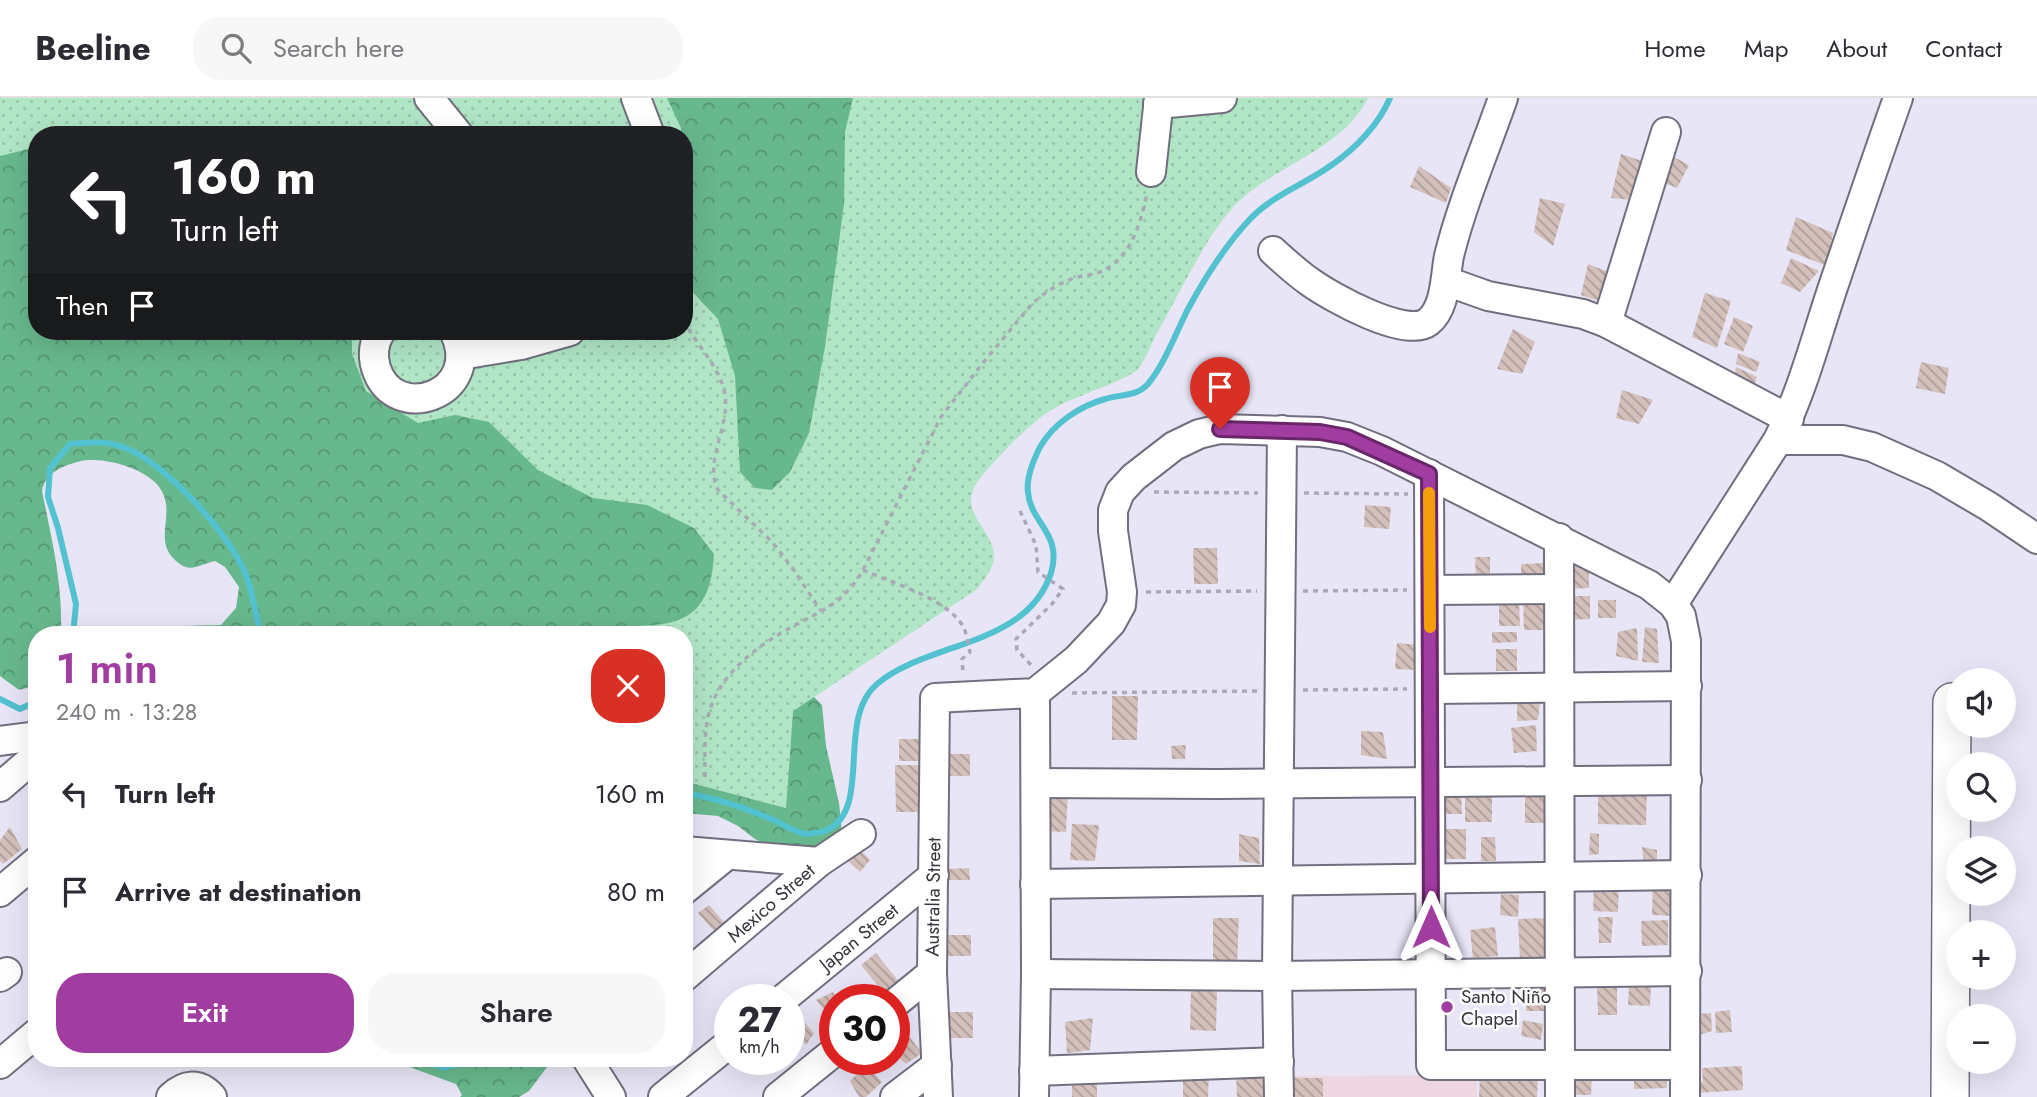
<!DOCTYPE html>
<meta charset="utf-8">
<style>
:root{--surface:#fff;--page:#f7f7f7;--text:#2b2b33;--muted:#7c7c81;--line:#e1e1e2;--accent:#a13ca1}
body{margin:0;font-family:Jost,sans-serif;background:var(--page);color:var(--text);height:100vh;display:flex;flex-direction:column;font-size:26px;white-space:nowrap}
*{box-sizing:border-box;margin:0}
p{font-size:23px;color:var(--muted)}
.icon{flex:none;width:38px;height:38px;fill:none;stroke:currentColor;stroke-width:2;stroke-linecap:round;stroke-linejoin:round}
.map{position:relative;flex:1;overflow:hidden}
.panel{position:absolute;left:28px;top:528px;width:665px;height:441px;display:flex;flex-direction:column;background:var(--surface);border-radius:28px;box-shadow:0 7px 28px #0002}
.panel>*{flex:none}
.hud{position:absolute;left:28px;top:28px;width:665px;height:214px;border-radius:28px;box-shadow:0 7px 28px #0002;background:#202124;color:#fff;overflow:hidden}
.fabs{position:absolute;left:1946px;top:570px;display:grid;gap:14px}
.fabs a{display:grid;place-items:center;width:70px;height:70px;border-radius:50%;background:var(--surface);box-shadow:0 7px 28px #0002;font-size:35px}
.speed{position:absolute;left:714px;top:886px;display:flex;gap:14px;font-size:35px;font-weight:700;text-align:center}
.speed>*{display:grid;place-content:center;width:91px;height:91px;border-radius:50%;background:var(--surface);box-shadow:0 7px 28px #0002;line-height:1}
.speed small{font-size:18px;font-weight:400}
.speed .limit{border:10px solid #d22;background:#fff;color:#111}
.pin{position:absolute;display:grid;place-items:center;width:60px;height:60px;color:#fff;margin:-72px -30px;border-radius:50% 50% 50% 0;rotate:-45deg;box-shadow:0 0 7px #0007}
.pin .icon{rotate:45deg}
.me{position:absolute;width:77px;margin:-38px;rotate:0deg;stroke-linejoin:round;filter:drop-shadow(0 0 5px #0008)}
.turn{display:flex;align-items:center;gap:24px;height:147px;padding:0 28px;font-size:32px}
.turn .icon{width:91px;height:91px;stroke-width:2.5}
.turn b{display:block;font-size:49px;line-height:60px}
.then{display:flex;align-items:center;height:66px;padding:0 28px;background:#0003;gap:14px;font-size:26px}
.round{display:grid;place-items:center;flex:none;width:74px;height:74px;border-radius:28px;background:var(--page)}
.summary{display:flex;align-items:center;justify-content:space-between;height:119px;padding:0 28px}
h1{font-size:42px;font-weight:600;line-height:52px;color:var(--accent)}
.primary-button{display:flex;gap:14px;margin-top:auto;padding:14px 28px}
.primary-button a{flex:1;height:80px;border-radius:28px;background:var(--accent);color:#fff;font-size:28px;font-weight:600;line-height:80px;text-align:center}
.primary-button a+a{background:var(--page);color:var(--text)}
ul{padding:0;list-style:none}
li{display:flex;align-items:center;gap:21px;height:98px;padding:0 28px}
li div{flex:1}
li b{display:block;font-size:26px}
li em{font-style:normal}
header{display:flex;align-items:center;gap:42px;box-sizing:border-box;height:98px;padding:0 35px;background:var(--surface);border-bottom:2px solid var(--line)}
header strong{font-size:33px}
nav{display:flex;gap:38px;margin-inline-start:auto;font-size:24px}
.search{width:490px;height:63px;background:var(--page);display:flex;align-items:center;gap:18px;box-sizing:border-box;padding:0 24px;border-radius:28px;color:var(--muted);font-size:26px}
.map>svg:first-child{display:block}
.education{fill:#eed6e0}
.grass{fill:url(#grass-dots)}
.forest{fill:url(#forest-crowns)}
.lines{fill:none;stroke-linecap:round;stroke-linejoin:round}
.stream{stroke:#52c1d0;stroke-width:6}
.building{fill:url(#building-back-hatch)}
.minor-casing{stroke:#716f7e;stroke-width:32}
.major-casing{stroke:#716f7e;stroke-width:40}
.path{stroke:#aba9b7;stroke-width:3.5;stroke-dasharray:5 5;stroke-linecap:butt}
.minor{stroke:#fff;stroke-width:28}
.major{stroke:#fff;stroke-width:37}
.route-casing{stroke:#692769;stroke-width:18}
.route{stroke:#a13ca1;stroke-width:12}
.slow{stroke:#f59e0b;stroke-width:12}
.poi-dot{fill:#a13ca1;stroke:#fff;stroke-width:2.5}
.labels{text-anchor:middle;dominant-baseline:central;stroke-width:5;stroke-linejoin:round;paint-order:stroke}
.street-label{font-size:19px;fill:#36353c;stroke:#fff}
.poi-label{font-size:19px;fill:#36353c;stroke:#fff;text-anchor:start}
</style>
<header>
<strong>Beeline</strong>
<div class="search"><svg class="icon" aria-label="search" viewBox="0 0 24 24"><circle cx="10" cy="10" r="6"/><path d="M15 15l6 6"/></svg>Search here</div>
<nav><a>Home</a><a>Map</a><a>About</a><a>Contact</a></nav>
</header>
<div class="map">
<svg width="2037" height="999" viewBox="0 0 2037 999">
<defs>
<pattern id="grass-dots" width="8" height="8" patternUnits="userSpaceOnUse" patternTransform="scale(1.75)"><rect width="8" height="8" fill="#b0e6c6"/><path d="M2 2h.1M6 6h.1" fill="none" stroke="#98c6ab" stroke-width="1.8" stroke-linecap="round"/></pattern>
<pattern id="forest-crowns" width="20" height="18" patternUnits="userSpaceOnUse" patternTransform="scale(1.75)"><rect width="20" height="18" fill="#68b88d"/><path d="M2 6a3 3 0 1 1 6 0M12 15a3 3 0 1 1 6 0" fill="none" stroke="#569674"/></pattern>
<pattern id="building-back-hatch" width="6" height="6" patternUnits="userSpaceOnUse" patternTransform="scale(1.75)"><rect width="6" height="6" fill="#d4c0bb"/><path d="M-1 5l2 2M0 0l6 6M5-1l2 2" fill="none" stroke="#ad9d99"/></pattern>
</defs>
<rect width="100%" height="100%" fill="#e7e5f6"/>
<polygon class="education" points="1477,977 1477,999 1285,999 1284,978"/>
<path class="grass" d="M0,0H1368C1342,52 1277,66 1237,105C1207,135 1179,197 1157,235C1151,246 1145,263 1137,272C1128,281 1075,299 1060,307C1035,319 1004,353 985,374C949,413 995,428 994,460C993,472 983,483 976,492L793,613L786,710L684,683V537H453L249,233H684V37H37V175L0,177Z"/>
<g class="forest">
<polygon points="667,0 853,0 845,34 844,106 825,249 809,335 790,374 772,392 755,390 740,374 735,278 718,221 684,185 684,37 681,37 681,30"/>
<path d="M37,49V233H352V256L366,293L418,325L455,317L489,324L538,372L593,400L647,407L694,430L714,456C710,538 661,526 598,529C584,529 567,530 555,537H166L180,528L221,527L236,510L239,489L225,469L215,463C203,465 191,475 180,466C152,447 173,422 164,398C156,372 105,358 81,363C76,364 70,366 65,368C53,373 44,380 42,393C52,443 63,486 61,537H37V587L19,592L0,578V58Z"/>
<polygon points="814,599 822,607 826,648 839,705 842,735 813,756 776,751 755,741 738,728 718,718 684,715 684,683 786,710 793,613"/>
<polygon points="395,961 548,961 547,969 529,993 519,999 460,999 462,997 456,986 404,967"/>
</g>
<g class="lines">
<g class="stream">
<path d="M73,537L76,506L58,430L48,399L50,370L70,346C89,344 105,343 123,349C164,363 233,439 247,480C253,498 256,518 261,537"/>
<polyline points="0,601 20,611 37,603"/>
<path d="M684,695C712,699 743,709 769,720C780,724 795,735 806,736C812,736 824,734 829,731C872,708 836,620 877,586C928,543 1027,549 1051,475C1063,435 1030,425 1028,394C1026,380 1034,361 1040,349C1054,325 1080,308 1105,301C1121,296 1136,299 1148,286C1165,265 1175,237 1187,213C1204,181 1225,148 1250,121C1274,96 1306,86 1333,66C1356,50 1379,26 1390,0"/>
<polyline points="422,961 444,970 474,961"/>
</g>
</g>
<g class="building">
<polygon points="1621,56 1648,65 1633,102 1611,100"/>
<polygon points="1668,56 1689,67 1677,90 1657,82"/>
<polygon points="1419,68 1451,90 1446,105 1410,89"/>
<polygon points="1540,100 1565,106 1553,148 1534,134"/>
<polygon points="1796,119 1833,135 1827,168 1786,152"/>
<polygon points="1791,160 1819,173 1800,194 1781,185"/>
<polygon points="1588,166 1611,175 1599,203 1581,197"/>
<polygon points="1705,195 1731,203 1717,250 1692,239"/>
<polygon points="1734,219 1753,228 1743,254 1724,246"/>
<polygon points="1513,231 1535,244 1522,276 1497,271"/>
<polygon points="1738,255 1760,264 1756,274 1736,266"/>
<polygon points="1921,264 1949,270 1945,296 1916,290"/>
<polygon points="1736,269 1757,279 1754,287 1734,282"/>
<polygon points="1622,292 1653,302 1639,326 1616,320"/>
<polygon points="1365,407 1391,409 1389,431 1364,429"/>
<polygon points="1193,450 1217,450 1218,486 1194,486"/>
<polygon points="1475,459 1490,459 1490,481 1476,481"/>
<polygon points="1546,465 1546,482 1521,482 1521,466"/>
<polygon points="1589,467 1589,490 1570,491 1569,468"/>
<polygon points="1566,498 1590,498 1590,521 1567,522"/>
<rect x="1598" y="502" width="18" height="18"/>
<polygon points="1499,503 1519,503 1520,528 1499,528"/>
<polygon points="1523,503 1546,503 1546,532 1524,532"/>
<polygon points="1645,529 1657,531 1659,565 1642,564"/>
<polygon points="1637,530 1638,563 1616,558 1618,534"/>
<polygon points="1492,534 1517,534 1517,544 1492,545"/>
<polygon points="1397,545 1419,547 1418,572 1395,571"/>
<rect x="1496" y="551" width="21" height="22"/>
<polygon points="1112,598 1138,598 1137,642 1112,642"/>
<polygon points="1540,604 1538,622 1517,623 1517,606"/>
<polygon points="1536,627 1537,653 1514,655 1511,630"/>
<polygon points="1361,633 1383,634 1387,661 1361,657"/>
<rect x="899" y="641" width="24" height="22"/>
<polygon points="1186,647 1185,661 1172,661 1171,648"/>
<rect x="948" y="656" width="22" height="22"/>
<polygon points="895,667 928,667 928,714 896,714"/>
<polygon points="1041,689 1068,689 1066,734 1041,733"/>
<polygon points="1438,690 1461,691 1462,716 1437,716"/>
<polygon points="1598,690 1647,691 1646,727 1598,726"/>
<rect x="1465" y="691" width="27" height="33"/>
<rect x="1525" y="692" width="24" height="33"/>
<polygon points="1072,726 1099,727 1095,763 1070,762"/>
<polygon points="10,729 22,751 3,766 0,763 0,742"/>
<rect x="1445" y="731" width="21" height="30"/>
<polygon points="1590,735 1599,736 1599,756 1589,757"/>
<polygon points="1239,736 1259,740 1260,766 1239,763"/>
<polygon points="1481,739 1495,739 1496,763 1481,763"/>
<polygon points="856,747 870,762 860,774 845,760"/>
<polygon points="1642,749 1657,752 1657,762 1644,766"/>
<polygon points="969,770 970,782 948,782 948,771"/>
<polygon points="1594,783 1619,784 1618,814 1593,813"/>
<polygon points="1653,783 1677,784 1676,818 1652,817"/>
<polygon points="1501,796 1519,797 1518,819 1500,817"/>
<polygon points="709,807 725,825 714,833 698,815"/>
<polygon points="1598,819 1613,819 1611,845 1599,845"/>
<polygon points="1213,820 1239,820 1237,865 1213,864"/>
<polygon points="1548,820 1550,862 1520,863 1518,821"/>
<polygon points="1668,822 1668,847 1642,848 1641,823"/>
<polygon points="1495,829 1498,858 1473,860 1470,832"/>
<rect x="947" y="837" width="24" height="21"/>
<polygon points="876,855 899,884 884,895 861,867"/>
<rect x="1526" y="883" width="22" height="30"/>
<polygon points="1629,886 1651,887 1650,908 1628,907"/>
<polygon points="1597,887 1617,887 1617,917 1598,917"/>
<polygon points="1191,888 1217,889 1216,933 1190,932"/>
<polygon points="833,894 837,901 835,901 835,925 816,902"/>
<polygon points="1730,912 1732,934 1716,935 1715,914"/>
<rect x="949" y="914" width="24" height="26"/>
<polygon points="1711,915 1712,933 1699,937 1698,916"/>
<polygon points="798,917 814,935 806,947 791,931"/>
<polygon points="1093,920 1090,952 1067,955 1065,924"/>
<polygon points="1523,922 1543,926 1541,942 1521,938"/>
<polygon points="904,932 922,955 906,966 894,955 894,943"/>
<polygon points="866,967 882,984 866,999 859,999 850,983"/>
<polygon points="1742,968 1743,992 1696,995 1696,984 1703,984 1702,970"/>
<polygon points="1209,972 1208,999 1183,999 1183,973"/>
<polygon points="1262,974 1264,999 1237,999 1236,975"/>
<rect x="1072" y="975" width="25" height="24"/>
<polygon points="1574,976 1592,976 1591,997 1573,997"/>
<polygon points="1480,977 1538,979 1537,999 1479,999"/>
<polygon points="1634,977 1666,977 1667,990 1634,991"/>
<rect x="1287" y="980" width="36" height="19"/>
</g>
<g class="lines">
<g class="minor-casing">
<g id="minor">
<polyline points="429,0 459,37"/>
<polyline points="636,0 650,37"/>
<polyline points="1158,6 1222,0"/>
<polyline points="1151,74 1159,0"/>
<path d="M1273,153C1285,164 1297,175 1310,184C1331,199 1406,241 1428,224C1446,210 1445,178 1449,158C1462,105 1485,52 1503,0"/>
<polyline points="1446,183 1488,198 1583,216 1607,225 1789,321"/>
<polyline points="1607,225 1666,34"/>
<path d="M381,233C374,244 372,257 376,270C394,328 485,296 454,233"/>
<polyline points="461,257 521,247 570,233"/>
<polyline points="1778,342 1843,342 1872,349 1937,378 1988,408 2037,441"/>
<polyline points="1429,376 1431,967 1685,967"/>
<polyline points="1559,440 1560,999"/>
<polyline points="1430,492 1559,491"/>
<path d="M1673,506L1778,342C1803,292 1816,239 1834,186C1855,124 1876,62 1898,0"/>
<polyline points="1431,591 1687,588"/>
<polyline points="0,643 37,638"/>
<polyline points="1036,685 1218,686 1687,682"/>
<polyline points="0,689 37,657"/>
<polyline points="684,753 819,764"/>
<polyline points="1035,786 1687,777"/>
<polyline points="684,792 727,757"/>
<polyline points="0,794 37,763"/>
<polyline points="1036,876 1277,878 1687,873"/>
<polyline points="0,879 7,874"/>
<polyline points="684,879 819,764 861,736"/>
<polyline points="783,901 934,777"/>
<polyline points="894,906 932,875"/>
<polyline points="587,961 611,999"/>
<polyline points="0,966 37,935"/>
<polyline points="1034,973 1279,964"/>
<path d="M171,999C185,986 199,984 212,999"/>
<polyline points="663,999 730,945"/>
<polyline points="778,999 835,953"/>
<polyline points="895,999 937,967"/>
<polyline points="938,999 932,875 935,600 1035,595 1076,562 1111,525 1121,507 1122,494 1113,433 1113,412 1120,394 1134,379 1174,348 1199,336 1220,331 1320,334 1347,339 1382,353 1649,487 1673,506 1681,518 1686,543 1685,999"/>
<polyline points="1034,999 1036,876 1035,595"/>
<polyline points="1279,999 1277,878 1282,332"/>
</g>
</g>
<g class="major-casing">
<polyline id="major" points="1950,999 1952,604"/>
</g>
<g class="path">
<path d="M684,222C695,246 717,265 724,292C733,325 703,361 718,392L772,444L791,468L821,513"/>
<polyline points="1154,394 1258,395"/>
<polyline points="1304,395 1408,396"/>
<polyline points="1020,413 1036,447 1038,474 1063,491 1052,506 1016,541 1017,552 1032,568"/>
<path d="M863,472C892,485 946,500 963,528C967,536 968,546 970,554L962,561L963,575"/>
<polyline points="1303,493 1407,492"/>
<polyline points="1146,494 1257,493"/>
<polyline points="1303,592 1407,591"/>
<polyline points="1072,595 1257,593"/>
<path d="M705,679C705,659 704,638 708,619C718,573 764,543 803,523C831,508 846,501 863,472L941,319L982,266L1031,207C1045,194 1060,184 1078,179C1085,177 1093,177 1100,174C1131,161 1140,126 1147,96"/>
</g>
<use href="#minor" class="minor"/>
<use href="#major" class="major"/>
</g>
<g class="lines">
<g class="route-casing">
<polyline id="route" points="1220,331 1320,334 1347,339 1429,376 1431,829"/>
</g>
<use href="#route" class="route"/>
<polyline class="slow" points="1429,395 1430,529"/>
</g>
<circle class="poi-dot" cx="1447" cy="909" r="7"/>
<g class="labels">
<g class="street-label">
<text transform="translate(933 799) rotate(-89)">Australia Street</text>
<text transform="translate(771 805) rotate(-41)">Mexico Street</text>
<text transform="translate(859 839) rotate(-39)">Japan Street</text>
</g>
<g class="poi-label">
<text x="1461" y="898">Santo Niño<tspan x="1461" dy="22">Chapel</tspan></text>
</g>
</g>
</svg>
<div class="fabs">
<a><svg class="icon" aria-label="sound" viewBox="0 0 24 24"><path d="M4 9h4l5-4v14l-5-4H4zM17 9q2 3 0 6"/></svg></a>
<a><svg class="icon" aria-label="search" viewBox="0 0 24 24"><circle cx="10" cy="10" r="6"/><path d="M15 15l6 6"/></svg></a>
<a><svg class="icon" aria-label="layers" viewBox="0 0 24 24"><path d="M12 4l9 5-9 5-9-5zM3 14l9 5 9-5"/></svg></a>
<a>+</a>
<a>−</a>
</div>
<div class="speed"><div>27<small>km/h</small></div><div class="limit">30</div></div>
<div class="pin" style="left:1220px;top:331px;background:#d93025"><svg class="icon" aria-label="arrive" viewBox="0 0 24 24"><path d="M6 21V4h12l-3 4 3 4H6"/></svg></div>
<svg class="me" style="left:1431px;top:829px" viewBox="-20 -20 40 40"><path d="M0-17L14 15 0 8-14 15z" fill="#a13ca1" stroke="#fff" stroke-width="4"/></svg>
<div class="hud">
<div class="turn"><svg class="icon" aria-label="left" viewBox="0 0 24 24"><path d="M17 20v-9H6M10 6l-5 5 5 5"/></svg><div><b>160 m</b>Turn left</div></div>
<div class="then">Then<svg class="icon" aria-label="arrive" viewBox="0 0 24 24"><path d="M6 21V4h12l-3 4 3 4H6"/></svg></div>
</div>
<section class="panel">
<div class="summary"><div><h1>1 min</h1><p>240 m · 13:28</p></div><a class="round" style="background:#d93025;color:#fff"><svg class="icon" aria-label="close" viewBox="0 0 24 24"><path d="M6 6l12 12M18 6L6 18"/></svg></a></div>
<ul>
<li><svg class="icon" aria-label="left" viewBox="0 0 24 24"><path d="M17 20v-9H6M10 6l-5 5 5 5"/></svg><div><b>Turn left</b></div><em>160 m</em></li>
<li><svg class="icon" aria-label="arrive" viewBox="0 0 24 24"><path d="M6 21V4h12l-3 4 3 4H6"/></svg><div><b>Arrive at destination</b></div><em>80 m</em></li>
</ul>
<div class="primary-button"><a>Exit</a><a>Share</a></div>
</section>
</div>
